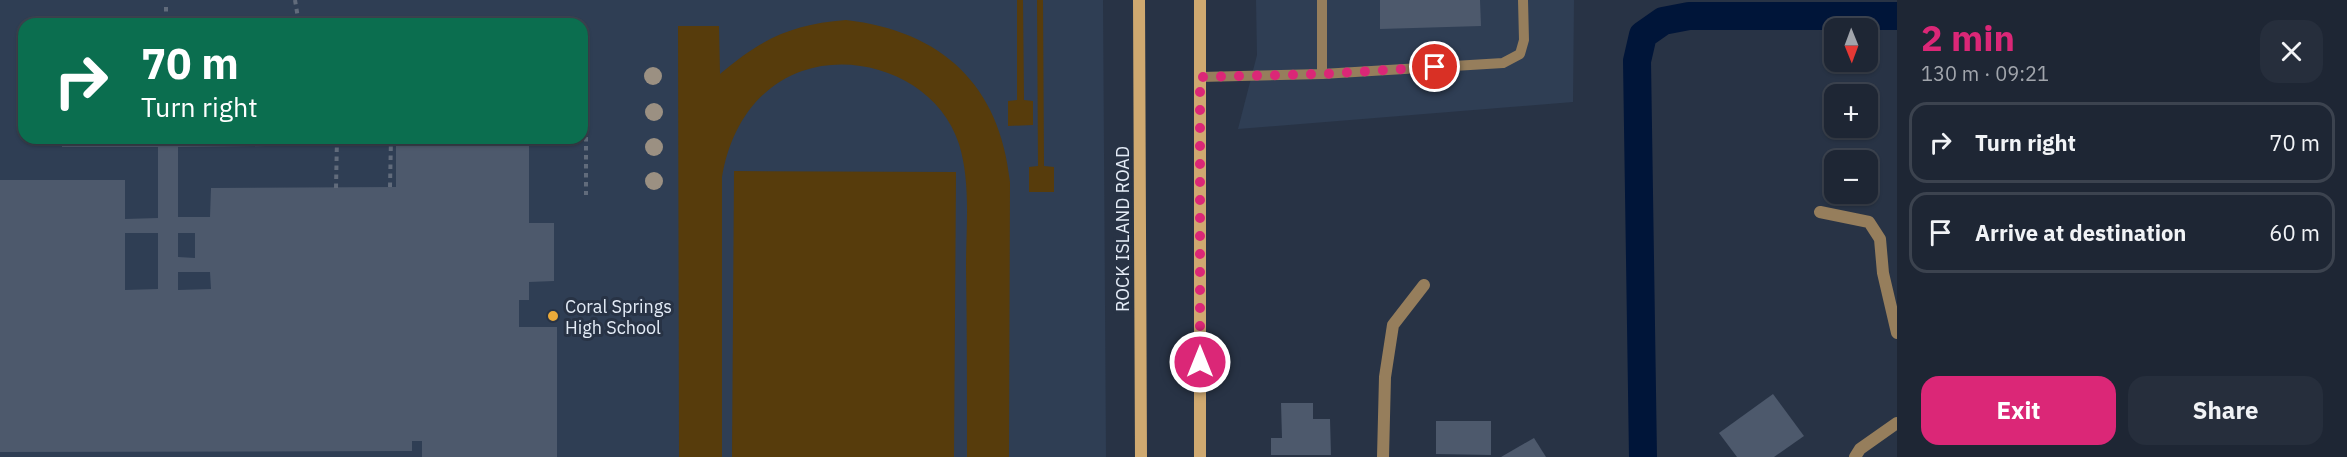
<!DOCTYPE html>
<meta charset="utf-8">
<style>
:root{--surface:#1e2634;--page:#262e3c;--text:#f1f3f6;--muted:#a1a5ac;--line:#3c434f;--accent:#db2777}
body{margin:0;font-family:"IBM Plex Sans",sans-serif;background:var(--page);color:var(--text);height:100vh;display:flex;flex-direction:column;font-size:22px;white-space:nowrap}
*{box-sizing:border-box;margin:0}
p{font-size:20px;color:var(--muted)}
.icon{flex:none;width:33px;height:33px;fill:none;stroke:currentColor;stroke-width:2;stroke-linecap:round;stroke-linejoin:round}
.map{position:relative;flex:1;overflow:hidden}
.sheet{display:flex;flex-direction:column;background:var(--surface);width:450px}
.sheet>*{flex:none}
.top-card{position:absolute;left:18px;top:18px;width:570px;height:126px;border-radius:18px;box-shadow:0 2px 4px #0004,0 0 0 2px var(--line);background:#0b6e4f;color:#fff;overflow:hidden}
.needle{width:39px;rotate:179deg}
.fabs{position:absolute;left:1824px;top:18px;display:grid;gap:12px}
.fabs a{display:grid;place-items:center;width:54px;height:54px;border-radius:12px;background:var(--surface);box-shadow:0 2px 4px #0004,0 0 0 2px var(--line);font-size:30px}
.pin{position:absolute;display:grid;place-items:center;width:51px;height:51px;color:#fff;margin:-26px;border:3px solid #fff;border-radius:50%;box-shadow:0 2px 6px #0007}
.me{position:absolute;width:66px;margin:-33px;rotate:0deg;stroke-linejoin:round;filter:drop-shadow(0 0 4px #0008)}
.turn{display:flex;align-items:center;gap:21px;height:126px;padding:0 24px;font-size:27px}
.turn .icon{width:78px;height:78px;stroke-width:2.5}
.turn b{display:block;font-size:42px;line-height:51px}
.round{display:grid;place-items:center;flex:none;width:63px;height:63px;border-radius:18px;background:var(--page)}
.summary{display:flex;align-items:center;justify-content:space-between;height:102px;padding:0 24px}
h1{font-size:36px;font-weight:700;line-height:45px;color:var(--accent)}
.primary-button{display:flex;gap:12px;margin-top:auto;padding:12px 24px}
.primary-button a{flex:1;height:69px;border-radius:18px;background:var(--accent);color:#fff;font-size:24px;font-weight:700;line-height:69px;text-align:center}
.primary-button a+a{background:var(--page);color:var(--text)}
ul{padding:0;list-style:none}
li{display:flex;align-items:center;gap:18px;height:81px;margin:0 12px 9px;padding:0 12px;border:3px solid var(--line);border-radius:18px}
li div{flex:1}
li b{display:block;font-size:22px}
li em{font-style:normal}
main{display:flex;flex:1;min-height:0}
.map>svg:first-child{display:block}
.built{fill:#2f3e54;fill-rule:evenodd}
.green{fill:#573c0c}
.lines{fill:none;stroke-linecap:round;stroke-linejoin:round}
.canal{stroke:#001539;stroke-width:28}
.building{fill:#4d596c;fill-rule:evenodd}
.path{stroke:#616b7b;stroke-width:4;stroke-dasharray:4.5 4.5;stroke-linecap:butt}
.lane{stroke:#967e5c;stroke-width:10}
.street{stroke:#967e5c;stroke-width:12}
.secondary{stroke:#cfa970;stroke-width:12}
.tree{fill:#9b9082}
.route{stroke:#db2777;stroke-width:10;stroke-dasharray:0 18}
.poi-dot{fill:#ebaa39;stroke:#283345;stroke-width:2}
.labels{text-anchor:middle;dominant-baseline:central;stroke-width:6;stroke-linejoin:round;paint-order:stroke}
.street-label{font-size:18px;fill:#e4ecf7;stroke:#283345}
.poi-label{font-size:18px;fill:#e4ecf7;stroke:#283345;text-anchor:start}
</style>
<main>
<div class="map">
<svg width="1897" height="457" viewBox="0 0 1897 457">
<rect width="100%" height="100%" fill="#283345"/>
<g class="built">
<path d="M0,0H1103L1106,457H0ZM24,24H582V138H24Z"/>
<polygon points="1256,0 1574,0 1573,102 1238,129 1257,55"/>
</g>
<g class="green">
<polygon points="1017,0 1023,0 1024,100 1033,101 1033,125 1008,126 1008,101 1017,100"/>
<polygon points="1037,0 1043,0 1044,166 1054,167 1054,192 1029,192 1029,167 1038,166"/>
<path d="M846,20C942,31 1000,85 1010,182L1009,457H967C967,393 967,330 966,266C966,226 971,183 959,144C939,81 862,50 802,71C755,88 730,130 722,177V457H679L678,26H719L720,74C761,39 792,24 846,20Z"/>
<polygon points="734,171 956,172 954,457 732,457"/>
</g>
<g class="lines">
<polyline class="canal" points="1643,457 1637,61 1643,35 1663,21 1689,16 1897,16"/>
</g>
<g class="building">
<polygon points="1380,0 1480,0 1481,26 1380,29"/>
<path d="M62,138H265L266,146L178,147V217H210L211,188L396,187V141H529V223H554V281L529,282V300H519V327H557V457H422V441H412V451L0,452V180H125V219L158,218V147H62ZM125,233H158V289L125,290ZM178,233H195V258L178,257ZM178,272H210L211,289L178,290Z"/>
<polygon points="1773,394 1804,436 1774,457 1737,457 1719,433"/>
<polygon points="1281,403 1313,403 1313,419 1330,419 1331,455 1271,455 1271,438 1282,438"/>
<polygon points="1436,421 1491,421 1491,455 1436,454"/>
<polygon points="1534,438 1546,457 1501,457"/>
</g>
<g class="lines">
<g class="path">
<polyline points="295,0 299,24"/>
<polyline points="166,7 166,24"/>
<polyline points="586,110 586,195"/>
<polyline points="484,138 484,141"/>
<polyline points="390,187 391,138"/>
<polyline points="336,188 337,138"/>
</g>
<g class="lane">
<polyline points="1322,0 1322,74"/>
<polyline points="1200,77 1322,74 1503,63 1520,54 1524,40 1523,0"/>
</g>
<g class="street">
<polyline points="1820,212 1869,222 1880,239 1883,273 1897,333"/>
<polyline points="1383,457 1385,377 1393,325 1424,285"/>
<polyline points="1855,457 1860,449 1897,423"/>
</g>
<g class="secondary">
<polyline points="1139,0 1141,457"/>
<polyline points="1200,0 1200,457"/>
</g>
</g>
<g class="tree">
<circle cx="653" cy="76" r="9"/>
<circle cx="654" cy="112" r="9"/>
<circle cx="654" cy="147" r="9"/>
<circle cx="654" cy="181" r="9"/>
</g>
<g class="lines">
<polyline class="route" points="1200,362 1200,77 1323,74 1435,67"/>
</g>
<circle class="poi-dot" cx="553" cy="316" r="6"/>
<g class="labels">
<g class="street-label">
<text transform="translate(1122 229) rotate(-90)">ROCK ISLAND ROAD</text>
</g>
<g class="poi-label">
<text x="565" y="306">Coral Springs<tspan x="565" dy="21">High School</tspan></text>
</g>
</g>
</svg>
<div class="fabs">
<a><svg class="needle" viewBox="-14 -14 28 28"><path d="M0-13l5 13h-10z" fill="#e53935"/><path d="M0 13l5-13h-10z" fill="#a1a5ac"/></svg></a>
<a>+</a>
<a>−</a>
</div>
<div class="pin" style="left:1435px;top:67px;background:#d93025"><svg class="icon" aria-label="arrive" viewBox="0 0 24 24"><path d="M6 21V4h12l-3 4 3 4H6"/></svg></div>
<svg class="me" style="left:1200px;top:362px" viewBox="-20 -20 40 40"><circle r="17" fill="#db2777" stroke="#fff" stroke-width="3"/><path d="M0-11L8 9 0 5-8 9z" fill="#fff"/></svg>
<div class="top-card">
<div class="turn"><svg class="icon" aria-label="right" viewBox="0 0 24 24"><path d="M7 20v-9h11M14 6l5 5-5 5"/></svg><div><b>70 m</b>Turn right</div></div>
</div>
</div>
<section class="sheet">
<div class="summary"><div><h1>2 min</h1><p>130 m · 09:21</p></div><a class="round"><svg class="icon" aria-label="close" viewBox="0 0 24 24"><path d="M6 6l12 12M18 6L6 18"/></svg></a></div>
<ul>
<li><svg class="icon" aria-label="right" viewBox="0 0 24 24"><path d="M7 20v-9h11M14 6l5 5-5 5"/></svg><div><b>Turn right</b></div><em>70 m</em></li>
<li><svg class="icon" aria-label="arrive" viewBox="0 0 24 24"><path d="M6 21V4h12l-3 4 3 4H6"/></svg><div><b>Arrive at destination</b></div><em>60 m</em></li>
</ul>
<div class="primary-button"><a>Exit</a><a>Share</a></div>
</section>
</main>
